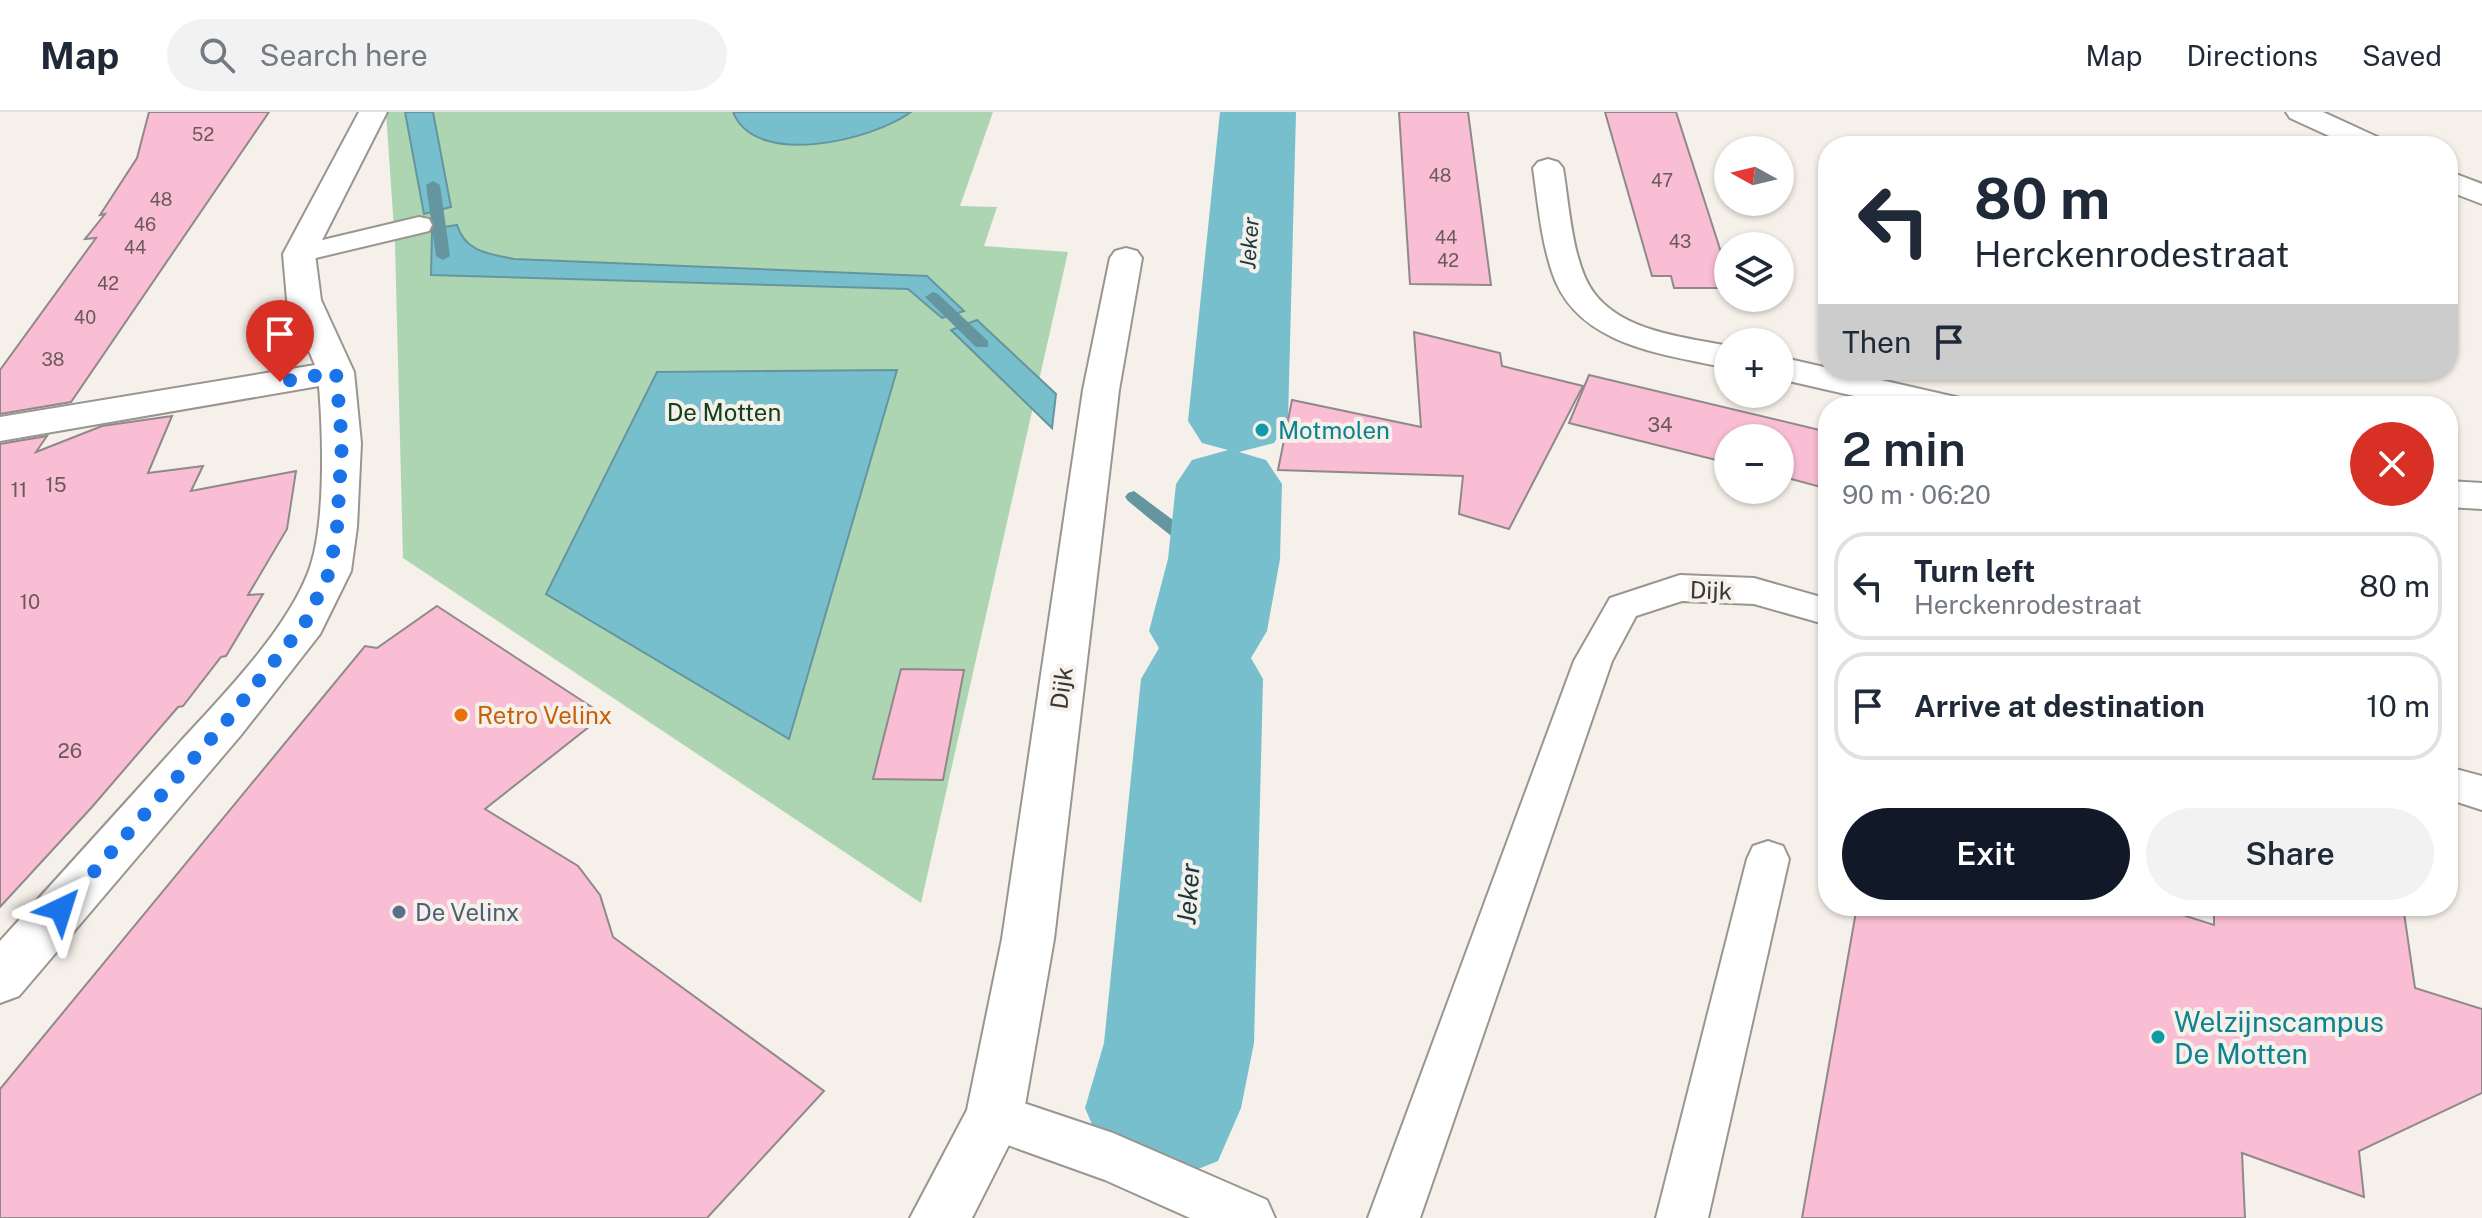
<!DOCTYPE html>
<meta charset="utf-8">
<style>
:root{--surface:#fff;--page:#f2f2f3;--text:#1f2937;--muted:#747a83;--line:#e0e1e3;--accent:#111827}
body{margin:0;font-family:"Public Sans",sans-serif;background:var(--page);color:var(--text);height:100vh;display:flex;flex-direction:column;font-size:30px;white-space:nowrap}
*{box-sizing:border-box;margin:0}
p{font-size:26px;color:var(--muted)}
.icon{flex:none;width:44px;height:44px;fill:none;stroke:currentColor;stroke-width:2;stroke-linecap:round;stroke-linejoin:round}
.map{position:relative;flex:1;overflow:hidden}
.side{position:absolute;left:1818px;top:284px;width:640px;height:520px;display:flex;flex-direction:column;background:var(--surface);border-radius:32px;box-shadow:0 2px 6px #0004}
.side>*{flex:none}
.hud{position:absolute;left:1818px;top:24px;width:640px;height:244px;border-radius:32px;box-shadow:0 2px 6px #0004;background:#fff;color:var(--text);overflow:hidden}
.needle{width:52px;rotate:278deg}
.controls{position:absolute;left:1714px;top:24px;display:grid;gap:16px}
.controls a{display:grid;place-items:center;width:80px;height:80px;border-radius:50%;background:var(--surface);box-shadow:0 2px 6px #0004;font-size:40px}
.pin{position:absolute;display:grid;place-items:center;width:68px;height:68px;color:#fff;margin:-82px -34px;border-radius:50% 50% 50% 0;rotate:-45deg;box-shadow:0 0 8px #0007}
.pin .icon{rotate:45deg}
.me{position:absolute;width:88px;margin:-44px;rotate:41deg;stroke-linejoin:round;filter:drop-shadow(0 0 6px #0008)}
.turn{display:flex;align-items:center;gap:28px;height:168px;padding:0 24px;font-size:36px}
.turn .icon{width:104px;height:104px;stroke-width:2.5}
.turn b{display:block;font-size:56px;line-height:68px}
.then{display:flex;align-items:center;height:76px;padding:0 24px;background:#0003;gap:16px;font-size:30px}
.round{display:grid;place-items:center;flex:none;width:84px;height:84px;border-radius:42px;background:var(--page)}
.overview{display:flex;align-items:center;justify-content:space-between;height:136px;padding:0 24px}
h1{font-size:48px;font-weight:600;line-height:60px}
.button{display:flex;gap:16px;margin-top:auto;padding:16px 24px}
.button a{flex:1;height:92px;border-radius:48px;background:var(--accent);color:#fff;font-size:32px;font-weight:600;line-height:92px;text-align:center}
.button a+a{background:var(--page);color:var(--text)}
ul{padding:0;list-style:none}
li{display:flex;align-items:center;gap:24px;height:108px;margin:0 16px 12px;padding:0 8px;border:4px solid var(--line);border-radius:32px}
li div{flex:1}
li b{display:block;font-size:30px}
li em{font-style:normal}
header{display:flex;align-items:center;gap:48px;box-sizing:border-box;height:112px;padding:0 40px;background:var(--surface);border-bottom:2px solid var(--line)}
header strong{font-size:38px}
nav{display:flex;gap:44px;margin-inline-start:auto;font-size:28px}
.search{width:560px;height:72px;background:var(--page);display:flex;align-items:center;gap:20px;box-sizing:border-box;padding:0 28px;border-radius:44px;color:var(--muted);font-size:30px}
.map>svg:first-child{display:block}
.green{fill:#add5b2}
.water{fill:#77bfcc;stroke:#65969f;stroke-width:2}
.lines{fill:none;stroke-linecap:round;stroke-linejoin:round}
.stream{fill:#65969f;fill-rule:evenodd}
.river{fill:#77bfcc;fill-rule:evenodd}
.building{fill:#f9bdd4;stroke:#90898c;stroke-width:2}
.lane-casing{stroke:#9a958f;stroke-width:4}
.street-casing{stroke:#9a958f;stroke-width:4}
.lane{fill:#fff;fill-rule:evenodd}
.street{fill:#fff;fill-rule:evenodd}
.route{stroke:#1a73e8;stroke-width:14;stroke-dasharray:0 25.2}
.culture-dot{fill:#0f9aa8;stroke:#f6f0ea;stroke-width:3}
.food-dot{fill:#e8710a;stroke:#f6f0ea;stroke-width:3}
.service-dot{fill:#5c6f8a;stroke:#f6f0ea;stroke-width:3}
.labels{text-anchor:middle;dominant-baseline:central;stroke-width:8;stroke-linejoin:round;paint-order:stroke}
.far-number-label{font-size:18px;fill:#6a595d}
.number-label{font-size:20px;fill:#6a595d}
.far-water-label{font-size:22px;font-style:italic;fill:#173a40;stroke:#f6f0ea}
.park-label{font-size:24px;fill:#10431d;stroke:#f6f0ea}
.culture-label{font-size:24px;fill:#0d838f;stroke:#f6f0ea;text-anchor:start}
.street-label{font-size:24px;fill:#3a3835;stroke:#f6f0ea}
.food-label{font-size:24px;fill:#c56008;stroke:#f6f0ea;text-anchor:start}
.service-label{font-size:24px;fill:#4e5e75;stroke:#f6f0ea;text-anchor:start}
.water-label{font-size:26px;font-style:italic;fill:#173a40;stroke:#f6f0ea}
.near-culture-label{font-size:28px;fill:#0d838f;stroke:#f6f0ea;text-anchor:start}
</style>
<header>
<strong>Map</strong>
<div class="search"><svg class="icon" aria-label="search" viewBox="0 0 24 24"><circle cx="10" cy="10" r="6"/><path d="M15 15l6 6"/></svg>Search here</div>
<nav><a>Map</a><a>Directions</a><a>Saved</a></nav>
</header>
<div class="map">
<svg width="2482" height="1106" viewBox="0 0 2482 1106">
<rect width="100%" height="100%" fill="#f6f0ea"/>
<polygon class="green" points="386,0 993,0 960,94 997,95 984,134 1068,140 921,791 403,446 395,132"/>
<g class="water">
<polygon points="405,0 433,0 451,95 424,102"/>
<path d="M733,0H911C873,28 755,57 733,0Z"/>
<polygon points="1226,0 1293,0 1286,301 1216,296 1209,161"/>
<path d="M457,113C465,140 490,142 514,147L927,164L964,199L942,206L908,177L431,163L432,117Z"/>
<polygon points="977,208 1056,282 1052,316 951,218"/>
<polygon points="897,258 789,627 546,482 657,260"/>
</g>
<g class="lines">
<g class="stream">
<polygon points="433,69 440,73 450,144 443,148 436,144 426,73"/>
<polygon points="933,180 938,182 988,229 988,235 976,235 928,188 925,185"/>
<path d="M1134,379L1181,414L1231,442L1233,447L1231,452C1207,458 1147,404 1128,389L1125,385L1128,381Z"/>
</g>
<polygon class="river" points="1220,0 1296,0 1288,309 1274,331 1239,340 1266,348 1282,372 1280,447 1267,519 1251,546 1263,567 1254,931 1241,996 1218,1049 1163,1071 1108,1049 1085,996 1104,931 1141,567 1159,536 1149,519 1168,447 1176,372 1192,348 1228,338 1202,331 1188,309"/>
</g>
<g class="building">
<polygon points="149,0 269,0 71,290 0,302 0,258 96,126 85,127 105,102 100,103 137,46"/>
<polygon points="1399,0 1468,0 1491,173 1410,172"/>
<polygon points="1605,0 1676,0 1728,162 1728,176 1674,176 1671,164 1652,164"/>
<polygon points="1414,220 1500,241 1502,254 1583,274 1509,417 1459,402 1463,364 1278,358 1292,288 1421,315"/>
<polygon points="1589,263 1828,320 1828,377 1780,364 1780,326 1728,326 1728,351 1569,311"/>
<polygon points="172,304 148,361 203,354 191,379 296,359 287,417 248,483 263,482 226,544 221,545 183,594 178,595 92,695 0,795 0,332 47,324 36,340 102,314"/>
<polygon points="437,494 604,603 485,697 578,754 600,783 613,825 824,979 707,1106 0,1106 0,977 365,534 377,536"/>
<polygon points="901,557 964,558 943,668 873,667"/>
<polygon points="1857,794 2154,794 2214,813 2214,794 2403,794 2415,876 2482,897 2482,981 2359,1039 2364,1085 2242,1041 2245,1106 1802,1106"/>
</g>
<g class="lines">
<g class="lane-casing">
<g id="lane">
<polygon points="419,105 429,107 432,113 429,119 299,150 289,148 285,142 289,136"/>
<polygon points="1680,463 1754,466 1828,487 1828,513 1754,492 1682,489 1636,504 1612,549 1420,1106 1368,1106 1574,549 1610,486"/>
<polygon points="2448,655 2482,664 2482,698 2448,687"/>
<polygon points="1768,729 1783,734 1789,747 1708,1106 1656,1106 1747,747 1753,734"/>
<polygon points="994,981 1113,1021 1267,1088 1275,1106 1190,1106 1105,1068 977,1022 969,1005 977,988"/>
</g>
</g>
<g class="street-casing">
<g id="street">
<path d="M359,0H387L315,142L321,188L354,260L361,331L357,415L351,459L320,522L241,623L19,884L0,891V829C60,763 120,697 180,630C223,583 285,520 308,461C326,416 323,323 319,274L0,329V305L315,253L287,188L283,142Z"/>
<polygon points="2286,0 2323,0 2384,28 2388,34 2351,34 2290,6"/>
<path d="M1548,47L1558,50L1563,56C1569,91 1572,152 1594,181C1623,220 1684,225 1728,234V256C1663,242 1576,234 1552,160C1541,127 1538,91 1533,56L1538,50Z"/>
<polygon points="2448,59 2482,72 2482,92 2448,79"/>
<polygon points="1126,136 1137,139 1142,146 1119,278 1054,827 1023,1005 972,1106 910,1106 967,998 1002,827 1083,278 1110,146 1115,139"/>
<polygon points="1780,245 1960,286 1965,294 1898,294 1780,267"/>
<polygon points="2448,369 2482,371 2482,397 2448,395"/>
</g>
</g>
<use href="#lane" class="lane"/>
<use href="#street" class="street"/>
</g>
<g class="lines">
<polyline class="route" points="61,797 225,611 305,511 330,459 337,415 342,331 336,260 280,270"/>
</g>
<g class="culture-dot">
<circle cx="1262" cy="318" r="8"/>
<circle cx="2158" cy="925" r="8"/>
</g>
<circle class="food-dot" cx="461" cy="603" r="8"/>
<circle class="service-dot" cx="399" cy="800" r="8"/>
<g class="labels">
<g class="far-number-label">
<text x="203" y="22">52</text>
<text x="1440" y="63">48</text>
<text x="1662" y="68">47</text>
<text x="161" y="87">48</text>
<text x="145" y="112">46</text>
<text x="1446" y="125">44</text>
<text x="1680" y="129">43</text>
<text x="135" y="135">44</text>
<text x="1448" y="148">42</text>
<text x="108" y="171">42</text>
<text x="85" y="205">40</text>
<text x="53" y="247">38</text>
</g>
<g class="number-label">
<text x="1660" y="313">34</text>
<text x="56" y="373">15</text>
<text x="19" y="378">11</text>
<text x="30" y="490">10</text>
<text x="70" y="639">26</text>
</g>
<g class="far-water-label">
<text transform="translate(1249 131) rotate(-86)">Jeker</text>
</g>
<g class="park-label">
<text x="724" y="300">De Motten</text>
</g>
<g class="culture-label">
<text x="1278" y="318">Motmolen</text>
</g>
<g class="street-label">
<text transform="translate(1711 478) rotate(2)">Dijk</text>
<text transform="translate(1061 576) rotate(-82)">Dijk</text>
</g>
<g class="food-label">
<text x="477" y="603">Retro Velinx</text>
</g>
<g class="service-label">
<text x="415" y="800">De Velinx</text>
</g>
<g class="water-label">
<text transform="translate(1188 782) rotate(-86)">Jeker</text>
</g>
<g class="near-culture-label">
<text x="2174" y="909">Welzijnscampus<tspan x="2174" dy="32">De Motten</tspan></text>
</g>
</g>
</svg>
<div class="controls">
<a><svg class="needle" viewBox="-14 -14 28 28"><path d="M0-13l5 13h-10z" fill="#e53935"/><path d="M0 13l5-13h-10z" fill="#747a83"/></svg></a>
<a><svg class="icon" aria-label="layers" viewBox="0 0 24 24"><path d="M12 4l9 5-9 5-9-5zM3 14l9 5 9-5"/></svg></a>
<a>+</a>
<a>−</a>
</div>
<div class="pin" style="left:280px;top:270px;background:#d93025"><svg class="icon" aria-label="arrive" viewBox="0 0 24 24"><path d="M6 21V4h12l-3 4 3 4H6"/></svg></div>
<svg class="me" style="left:61px;top:797px" viewBox="-20 -20 40 40"><path d="M0-17L14 15 0 8-14 15z" fill="#1a73e8" stroke="#fff" stroke-width="4"/></svg>
<div class="hud">
<div class="turn"><svg class="icon" aria-label="left" viewBox="0 0 24 24"><path d="M17 20v-9H6M10 6l-5 5 5 5"/></svg><div><b>80 m</b>Herckenrodestraat</div></div>
<div class="then">Then<svg class="icon" aria-label="arrive" viewBox="0 0 24 24"><path d="M6 21V4h12l-3 4 3 4H6"/></svg></div>
</div>
<section class="side">
<div class="overview"><div><h1>2 min</h1><p>90 m · 06:20</p></div><a class="round" style="background:#d93025;color:#fff"><svg class="icon" aria-label="close" viewBox="0 0 24 24"><path d="M6 6l12 12M18 6L6 18"/></svg></a></div>
<ul>
<li><svg class="icon" aria-label="left" viewBox="0 0 24 24"><path d="M17 20v-9H6M10 6l-5 5 5 5"/></svg><div><b>Turn left</b><p>Herckenrodestraat</p></div><em>80 m</em></li>
<li><svg class="icon" aria-label="arrive" viewBox="0 0 24 24"><path d="M6 21V4h12l-3 4 3 4H6"/></svg><div><b>Arrive at destination</b></div><em>10 m</em></li>
</ul>
<div class="button"><a>Exit</a><a>Share</a></div>
</section>
</div>
